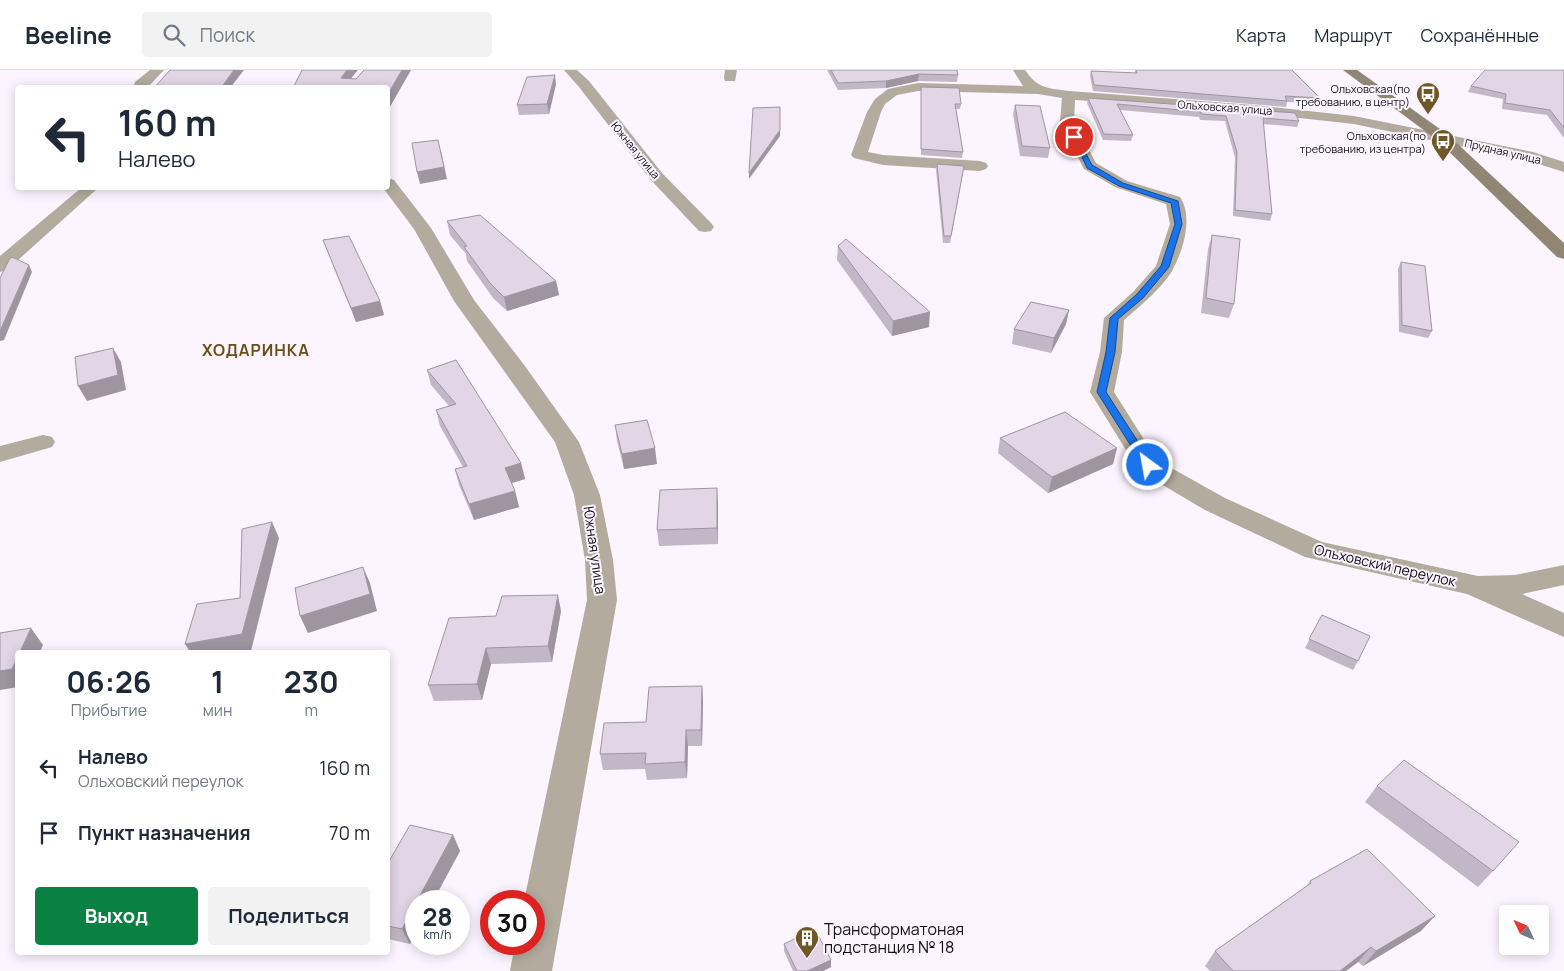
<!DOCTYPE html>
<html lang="ru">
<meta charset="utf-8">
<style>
:root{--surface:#fff;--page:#f2f2f3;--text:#1f2937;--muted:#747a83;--line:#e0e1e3;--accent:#0b8043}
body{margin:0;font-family:Manrope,sans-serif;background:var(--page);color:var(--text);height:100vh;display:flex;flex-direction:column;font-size:19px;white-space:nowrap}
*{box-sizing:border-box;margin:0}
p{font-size:16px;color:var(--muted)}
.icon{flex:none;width:28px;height:28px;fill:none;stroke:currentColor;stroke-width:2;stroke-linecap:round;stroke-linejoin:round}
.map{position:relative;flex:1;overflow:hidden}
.sheet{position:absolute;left:15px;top:580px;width:375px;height:305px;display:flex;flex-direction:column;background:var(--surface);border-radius:5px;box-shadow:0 2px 12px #0003}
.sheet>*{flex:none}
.hud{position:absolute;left:15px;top:15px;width:375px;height:105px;border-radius:5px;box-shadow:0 2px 12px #0003;background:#fff;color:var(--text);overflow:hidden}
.needle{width:32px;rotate:314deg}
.buttons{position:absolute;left:1499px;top:835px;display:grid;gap:10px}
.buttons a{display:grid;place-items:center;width:50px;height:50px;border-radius:5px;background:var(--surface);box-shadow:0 2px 12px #0003;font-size:25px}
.speed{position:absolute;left:405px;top:820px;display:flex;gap:10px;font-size:25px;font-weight:700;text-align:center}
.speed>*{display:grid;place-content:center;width:65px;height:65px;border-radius:50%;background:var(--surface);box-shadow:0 2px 12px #0003;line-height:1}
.speed small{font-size:12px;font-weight:400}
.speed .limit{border:8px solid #d22;background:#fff;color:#111}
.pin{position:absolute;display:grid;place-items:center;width:42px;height:42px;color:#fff;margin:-21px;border:2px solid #fff;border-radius:50%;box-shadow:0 1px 5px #0007}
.me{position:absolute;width:55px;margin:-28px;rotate:328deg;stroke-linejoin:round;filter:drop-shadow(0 0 4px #0008)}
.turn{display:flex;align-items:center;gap:18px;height:105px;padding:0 20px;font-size:22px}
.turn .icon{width:65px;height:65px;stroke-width:2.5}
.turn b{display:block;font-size:35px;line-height:42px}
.eta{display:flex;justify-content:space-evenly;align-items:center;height:85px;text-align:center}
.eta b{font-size:30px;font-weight:700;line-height:35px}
.primary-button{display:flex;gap:10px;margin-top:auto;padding:10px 20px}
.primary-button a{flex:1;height:58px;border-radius:5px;background:var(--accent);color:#fff;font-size:20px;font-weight:700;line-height:58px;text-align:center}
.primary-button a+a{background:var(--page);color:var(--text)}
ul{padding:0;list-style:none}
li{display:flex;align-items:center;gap:15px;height:65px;padding:0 20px}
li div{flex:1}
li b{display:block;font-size:19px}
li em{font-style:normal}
header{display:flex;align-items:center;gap:30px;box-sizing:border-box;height:70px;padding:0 25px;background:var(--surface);border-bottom:1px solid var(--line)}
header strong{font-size:24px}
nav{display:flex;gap:28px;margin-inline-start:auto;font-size:18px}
.search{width:350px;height:45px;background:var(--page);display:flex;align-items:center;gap:12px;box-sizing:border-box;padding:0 18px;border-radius:5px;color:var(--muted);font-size:19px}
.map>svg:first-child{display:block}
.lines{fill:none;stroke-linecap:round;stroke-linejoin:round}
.street{fill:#b2ab9e;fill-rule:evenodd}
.secondary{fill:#918673;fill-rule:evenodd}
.wall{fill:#c2b7c6}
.shaded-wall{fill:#9e95a1}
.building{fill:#e2d5e6;stroke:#9e95a1}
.route{fill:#1a73e8;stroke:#114b97}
.labels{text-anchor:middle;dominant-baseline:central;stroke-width:4;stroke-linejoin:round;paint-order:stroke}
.far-poi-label{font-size:11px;fill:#130f15;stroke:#fcf4fe;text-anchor:end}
.far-street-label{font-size:11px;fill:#130f15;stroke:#fcf4fe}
.street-label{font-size:14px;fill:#130f15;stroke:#fcf4fe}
.far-district-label{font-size:16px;font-weight:bold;letter-spacing:1px;fill:#694e15;stroke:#fcf4fe}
.near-poi-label{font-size:16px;fill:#130f15;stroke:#fcf4fe;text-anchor:start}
</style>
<header>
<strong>Beeline</strong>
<div class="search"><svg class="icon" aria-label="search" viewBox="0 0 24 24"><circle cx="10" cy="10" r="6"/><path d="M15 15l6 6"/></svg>Поиск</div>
<nav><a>Карта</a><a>Маршрут</a><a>Сохранённые</a></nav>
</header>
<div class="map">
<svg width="1564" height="901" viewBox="0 0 1564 901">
<rect width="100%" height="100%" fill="#fcf4fe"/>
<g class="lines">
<g class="street">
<polygon points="150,0 164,0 147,18 133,18 135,12"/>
<polygon points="564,0 577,0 589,11 662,103 711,153 714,157 711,161 705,162 699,161 650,109 579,17"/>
<polygon points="725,0 737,0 735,11 725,11 724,8"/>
<path d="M1013,0H1025C1038,19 1048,18 1069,21L1254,35L1354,46L1533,82L1564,92V102L1529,91L1354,54L1254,43L1075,30L1074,52L1096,93L1127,111L1180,127C1193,146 1184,178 1174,197C1166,215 1139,237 1124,250L1122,282L1114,322L1157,390L1225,428L1322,472L1478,506L1515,505L1564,495V515L1522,524L1564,543V567L1467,524L1305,487L1205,440L1139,401L1090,322L1100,282L1104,248L1133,222L1156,196L1170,154L1166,134L1115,117L1084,99L1060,52L1062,28L1038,24L918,21L897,25L885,34L881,42L868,82L883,85L980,91L986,93L988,96L986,99L980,101L883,95L854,88L851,85L867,42L875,29L888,19L918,13L1023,16Z"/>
<polygon points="388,108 394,110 431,158 474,230 525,296 579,372 600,425 613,490 617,530 552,901 510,901 515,874 534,874 534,831 524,831 587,530 585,490 574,425 555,372 454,231 414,159 383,118 388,118"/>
<polygon points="81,118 98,118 7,200 0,202 0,186"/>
<polygon points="43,365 52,367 55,372 52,377 0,392 0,376"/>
</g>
<polygon class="secondary" points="1343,0 1357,0 1447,64 1564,173 1564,189 1557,187 1437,70"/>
</g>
<g class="wall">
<polygon points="364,0 411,0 388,40 388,18 293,18 351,9 356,9"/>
<polygon points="827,0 957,0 958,5 957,12 918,11 886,18 838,20"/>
<polygon points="1135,0 1292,0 1320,28 1318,33 1287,32 1286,37 1093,21 1090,6 1091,1 1135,3"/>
<polygon points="1564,0 1564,68 1547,45 1502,39 1503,29 1468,22 1471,16"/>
<polygon points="556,14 549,44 519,45 517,35"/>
<polygon points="921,17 961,34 960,39 956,39 963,82 962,88 921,85"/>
<polygon points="1088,28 1299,51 1297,57 1263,54 1272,144 1270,151 1233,146 1235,88 1225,51 1200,50 1199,47 1120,40 1133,65 1131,71 1103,70 1087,33"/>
<polygon points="1015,35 1050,78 1048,88 1020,86 1013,44"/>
<polygon points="937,94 963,102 950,173 943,173 936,100"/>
<polygon points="447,151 556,211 559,225 507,241 493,228 467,191 466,184 450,165"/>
<polygon points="1212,165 1234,234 1229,248 1201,243 1208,179"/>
<polygon points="323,170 380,231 384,245 356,252 328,183"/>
<polygon points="838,176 929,257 892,266 837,190"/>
<polygon points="1401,192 1432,261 1428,268 1399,262 1398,199"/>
<polygon points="1069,240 1066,254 1051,283 1012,274 1014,259"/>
<polygon points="427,300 521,393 525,409 512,413 515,421 519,437 474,450 459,415 455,399 463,397 440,356 436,340 449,336 431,315"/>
<polygon points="615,355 657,394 624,399 617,371"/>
<polygon points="1000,368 1117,378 1113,394 1048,423 998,383"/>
<polygon points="718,434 718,474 659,476 657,460"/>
<polygon points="561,541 552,592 491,594 482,630 434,631 428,615 496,546"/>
<polygon points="1322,545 1358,591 1353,600 1305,578"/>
<polygon points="702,616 703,632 702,676 688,676 687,708 647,710 645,699 603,700 600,684 646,652"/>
<polygon points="1377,716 1493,801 1478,817 1365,732"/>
<polygon points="453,765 460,781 433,831 416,831 410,874 388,869 388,793"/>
<polygon points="1310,811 1421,861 1363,896 1358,892 1346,901 1210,901 1205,896 1215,881 1306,817"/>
<polygon points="784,874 831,890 831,897 823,901 793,901 784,881"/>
</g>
<g class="shaded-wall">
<polygon points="234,0 244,0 230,18 221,18"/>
<polygon points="347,0 358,0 345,16 341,8"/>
<polygon points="402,0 411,0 388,40 388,24"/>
<polygon points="919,4 918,11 886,18 886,11"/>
<polygon points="555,5 556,14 549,44 547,34"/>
<polygon points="780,60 780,66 749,109 749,103"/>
<polygon points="441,81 447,109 420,114 417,102"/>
<polygon points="29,195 32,202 4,270 0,271 0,261"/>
<polygon points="556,211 559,225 507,241 504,227"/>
<polygon points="380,231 384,245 356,252 351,238"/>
<polygon points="1069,240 1066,254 1051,283 1054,268"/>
<polygon points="930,242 929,257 892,266 893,251"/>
<polygon points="113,278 121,292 126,320 87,331 78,316"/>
<polygon points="655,378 657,394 624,399 622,384"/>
<polygon points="1117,378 1113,394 1048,423 1052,407"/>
<polygon points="521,393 525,409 508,414 505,398"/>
<polygon points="717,418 718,434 718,474 717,458"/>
<polygon points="515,421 519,437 474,450 469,434"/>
<polygon points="272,452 279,468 251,581 240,582 190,582 185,574 242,564"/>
<polygon points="363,497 370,513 377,541 308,563 300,546"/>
<polygon points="558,525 561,541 552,592 548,576"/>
<polygon points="31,558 43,575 40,582 20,582"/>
<polygon points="486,578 491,594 482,630 477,614"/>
<polygon points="18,587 18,617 0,620 0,601"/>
<polygon points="702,616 703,632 702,676 701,660"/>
<polygon points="686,660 688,676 687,708 685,692"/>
<polygon points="453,765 460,781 433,831 417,831"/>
<polygon points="416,833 416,863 410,874 402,859"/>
<polygon points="1435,846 1421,861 1363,896 1376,881"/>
<polygon points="1371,877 1358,892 1346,901 1340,901"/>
<polygon points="831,890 831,897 823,901 807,901"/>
</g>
<g class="building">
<polygon points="170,0 234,0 221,18 154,18"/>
<polygon points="302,0 347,0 341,8 356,9 364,0 402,0 388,24 388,18 373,18 372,16 323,18 293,18"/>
<polygon points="831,0 957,0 958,5 919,4 886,11 838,13"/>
<polygon points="1136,0 1292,0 1320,28 1285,26 1287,31 1094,15 1091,1 1137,3"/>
<polygon points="1485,0 1564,0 1564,58 1550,40 1505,33 1506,24 1471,16"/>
<polygon points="555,5 547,34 517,35 527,7"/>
<polygon points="921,17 959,18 961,34 955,34 963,82 921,79"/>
<polygon points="1088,28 1295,43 1299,51 1263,48 1272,144 1235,140 1237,82 1226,46 1201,44 1201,42 1117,34 1133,65 1104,64"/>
<polygon points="1015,35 1040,36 1050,78 1022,76"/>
<polygon points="780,37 780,60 749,103 753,38"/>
<polygon points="438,70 444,97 417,102 412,73"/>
<polygon points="937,94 964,96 951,166 944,166"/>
<polygon points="480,145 556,211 504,227 490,213 464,177 467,176 447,151"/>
<polygon points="1212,165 1240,169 1234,234 1206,228"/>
<polygon points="349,166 380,231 351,238 323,170"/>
<polygon points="846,169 930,242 893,251 838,176"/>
<polygon points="12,187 29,195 0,261 0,208 9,190"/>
<polygon points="1401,192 1425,196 1432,261 1402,255"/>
<polygon points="1031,232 1069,240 1054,268 1014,259"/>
<polygon points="113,278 118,305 78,316 75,287"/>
<polygon points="456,290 521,393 505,398 515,421 469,434 455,399 467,396 436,340 456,334 427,300"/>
<polygon points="1065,342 1117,378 1052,407 1000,368"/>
<polygon points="647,350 655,378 622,384 615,355"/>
<polygon points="717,418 717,458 657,460 660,420"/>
<polygon points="272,452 242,564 185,574 197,534 240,528 242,459"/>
<polygon points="363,497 370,524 300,546 295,518"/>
<polygon points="558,525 548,576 486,578 477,614 428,615 449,548 496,546 502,526"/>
<polygon points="1322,545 1370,566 1358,591 1309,569"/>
<polygon points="31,558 20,582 18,582 18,587 12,599 0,601 0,563"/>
<polygon points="702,616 701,660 686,660 685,692 645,694 646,683 600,684 604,653 646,652 649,617"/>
<polygon points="1404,690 1519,772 1493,801 1377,716"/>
<polygon points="410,755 453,765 417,831 416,831 416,833 402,859 388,856 388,793"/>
<polygon points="1367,779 1435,846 1376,881 1371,877 1340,901 1233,901 1215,881 1311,813 1310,811"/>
<polygon points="815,859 831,890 807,901 797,901 784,874"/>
</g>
<polygon class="route" points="1072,65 1077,67 1092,95 1123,113 1178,131 1182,154 1169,197 1143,228 1118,249 1115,282 1106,322 1153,395 1148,398 1143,395 1097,322 1106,282 1110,248 1137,224 1161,196 1175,154 1171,133 1119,116 1087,98"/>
<defs>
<g id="bus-pin" transform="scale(1.25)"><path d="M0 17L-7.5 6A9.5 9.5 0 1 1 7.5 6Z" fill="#6f5728" stroke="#fcf4fe"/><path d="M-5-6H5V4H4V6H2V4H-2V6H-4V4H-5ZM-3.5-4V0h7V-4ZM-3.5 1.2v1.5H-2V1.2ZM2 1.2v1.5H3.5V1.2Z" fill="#fff"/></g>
<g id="building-pin" transform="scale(1.25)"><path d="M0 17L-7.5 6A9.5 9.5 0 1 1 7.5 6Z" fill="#6f5728" stroke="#fcf4fe"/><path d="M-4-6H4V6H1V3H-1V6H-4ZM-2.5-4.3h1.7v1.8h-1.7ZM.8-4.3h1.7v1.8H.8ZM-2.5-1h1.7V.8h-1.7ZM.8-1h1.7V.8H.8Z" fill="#fff"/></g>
</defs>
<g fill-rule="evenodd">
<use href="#bus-pin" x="1428" y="24"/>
<use href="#bus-pin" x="1443" y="71"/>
<use href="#building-pin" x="807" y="868"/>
</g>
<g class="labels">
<g class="far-poi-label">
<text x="1410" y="18">Ольховская(по<tspan x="1410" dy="13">требованию, в центр)</tspan></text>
<text x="1426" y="65">Ольховская(по<tspan x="1426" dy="13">требованию, из центра)</tspan></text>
</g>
<g class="far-street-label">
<text transform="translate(1225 37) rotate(4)">Ольховская улица</text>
<text transform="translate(636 80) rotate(51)">Южная улица</text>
<text transform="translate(1503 81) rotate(13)">Прудная улица</text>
</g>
<g class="street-label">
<text transform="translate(595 480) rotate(82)">Южная улица</text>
<text transform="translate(1385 495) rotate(13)">Ольховский переулок</text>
</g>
<g class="far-district-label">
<text x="256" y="280">ХОДАРИНКА</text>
</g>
<g class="near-poi-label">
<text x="824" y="859">Трансформатоная<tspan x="824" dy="18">подстанция № 18</tspan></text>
</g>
</g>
</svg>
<div class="buttons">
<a><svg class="needle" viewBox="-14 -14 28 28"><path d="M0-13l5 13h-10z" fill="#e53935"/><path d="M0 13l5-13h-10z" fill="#747a83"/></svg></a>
</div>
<div class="speed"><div>28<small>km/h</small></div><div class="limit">30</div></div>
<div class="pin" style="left:1074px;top:67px;background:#d93025"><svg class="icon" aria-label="arrive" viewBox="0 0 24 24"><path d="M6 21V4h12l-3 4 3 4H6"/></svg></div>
<svg class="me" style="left:1148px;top:395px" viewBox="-20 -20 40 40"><circle r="17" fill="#1a73e8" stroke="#fff" stroke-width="3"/><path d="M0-11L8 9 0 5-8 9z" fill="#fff"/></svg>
<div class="hud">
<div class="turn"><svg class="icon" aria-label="left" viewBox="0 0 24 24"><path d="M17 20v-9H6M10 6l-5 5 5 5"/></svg><div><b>160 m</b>Налево</div></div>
</div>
<section class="sheet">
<div class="eta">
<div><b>06:26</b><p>Прибытие</p></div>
<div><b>1</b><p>мин</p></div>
<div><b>230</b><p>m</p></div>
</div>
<ul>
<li><svg class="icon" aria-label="left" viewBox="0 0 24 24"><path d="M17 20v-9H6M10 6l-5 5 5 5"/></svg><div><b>Налево</b><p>Ольховский переулок</p></div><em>160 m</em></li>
<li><svg class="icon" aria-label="arrive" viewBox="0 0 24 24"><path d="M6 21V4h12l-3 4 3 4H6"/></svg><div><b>Пункт назначения</b></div><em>70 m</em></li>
</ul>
<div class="primary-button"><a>Выход</a><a>Поделиться</a></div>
</section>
</div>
